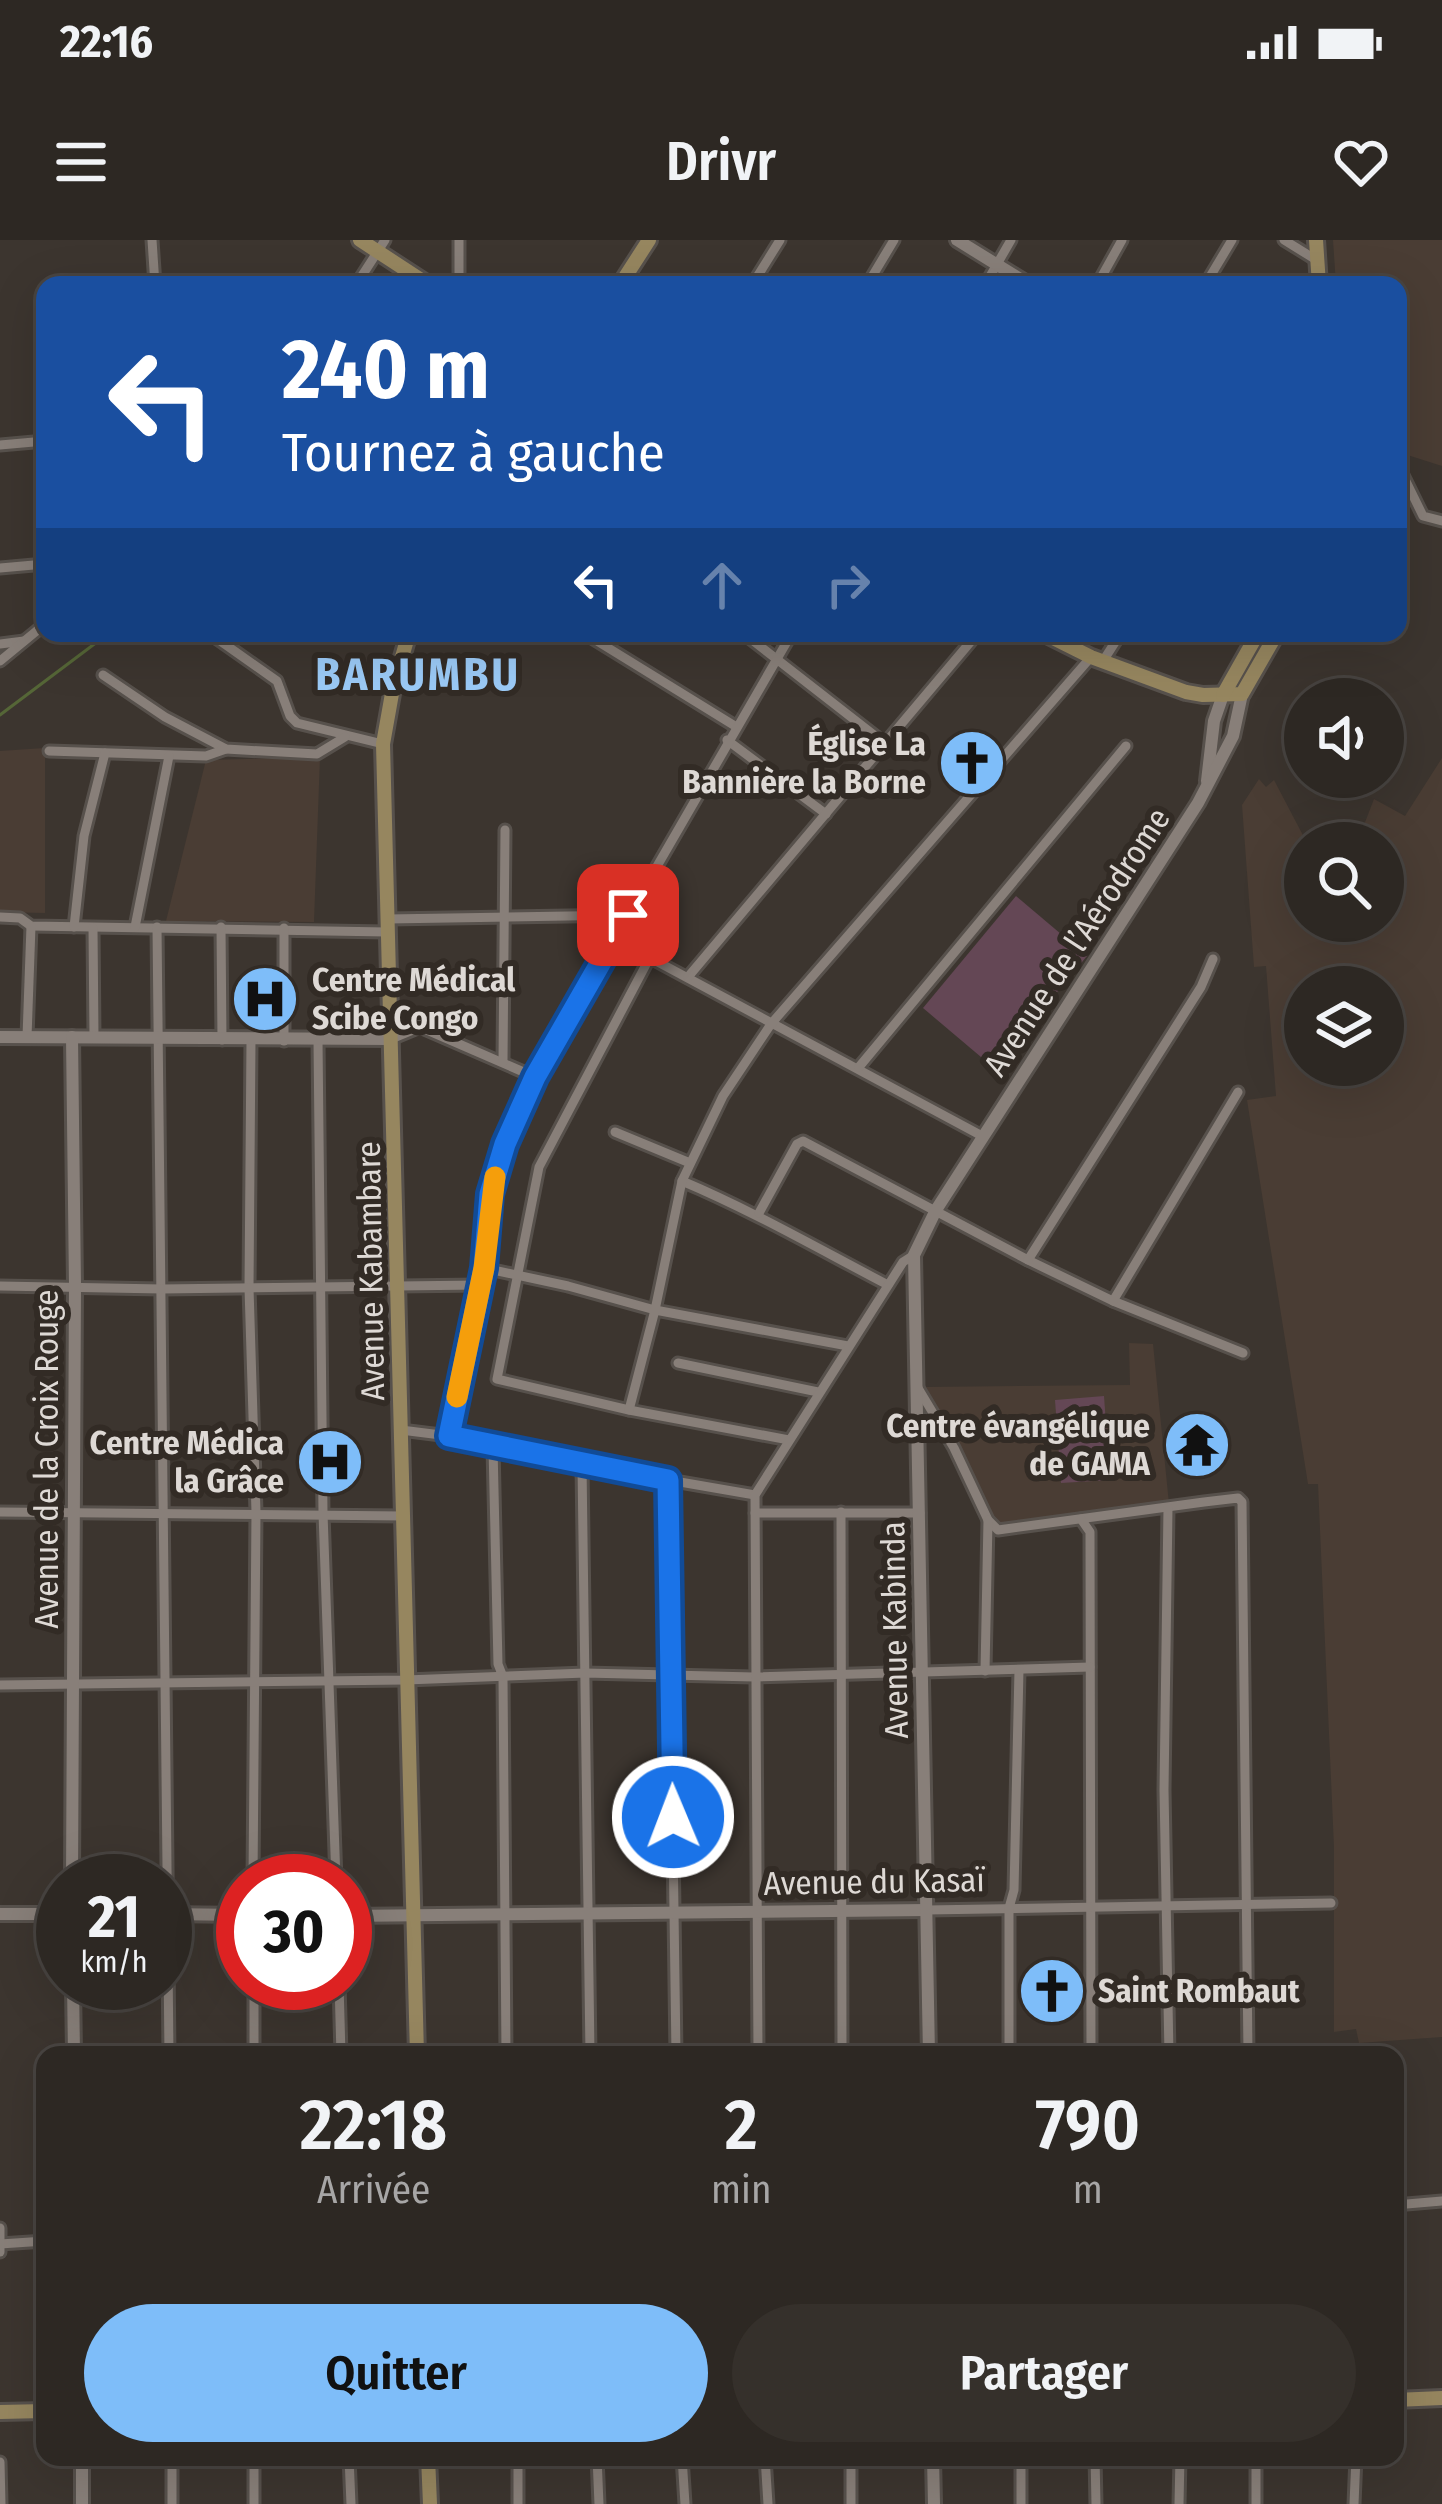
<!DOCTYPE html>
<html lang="fr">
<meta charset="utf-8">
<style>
:root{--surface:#2d2823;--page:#35302b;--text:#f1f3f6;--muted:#a7a6a6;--line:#484441;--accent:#7ebdf9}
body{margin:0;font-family:"Fira Sans Condensed",sans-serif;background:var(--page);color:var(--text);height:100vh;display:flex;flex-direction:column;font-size:45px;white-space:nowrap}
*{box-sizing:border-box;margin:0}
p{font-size:39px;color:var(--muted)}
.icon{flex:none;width:66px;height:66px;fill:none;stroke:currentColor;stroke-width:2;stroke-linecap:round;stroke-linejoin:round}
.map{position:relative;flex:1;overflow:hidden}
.drawer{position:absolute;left:36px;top:1806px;width:1368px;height:420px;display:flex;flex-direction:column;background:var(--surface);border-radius:24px;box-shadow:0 12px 48px #0002,0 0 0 3px var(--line)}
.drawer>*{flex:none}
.hud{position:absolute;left:36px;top:36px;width:1371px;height:366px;border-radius:24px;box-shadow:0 12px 48px #0002,0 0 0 3px var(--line);background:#1a4fa0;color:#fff;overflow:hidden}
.tools{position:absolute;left:1284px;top:438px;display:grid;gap:24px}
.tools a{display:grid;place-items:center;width:120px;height:120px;border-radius:50%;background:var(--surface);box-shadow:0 12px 48px #0002,0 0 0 3px var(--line);font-size:60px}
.speed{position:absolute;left:36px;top:1614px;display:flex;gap:24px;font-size:60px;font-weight:700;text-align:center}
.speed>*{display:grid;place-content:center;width:156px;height:156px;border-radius:50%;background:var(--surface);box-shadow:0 12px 48px #0002,0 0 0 3px var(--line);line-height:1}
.speed small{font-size:30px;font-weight:400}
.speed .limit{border:18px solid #d22;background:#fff;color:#111}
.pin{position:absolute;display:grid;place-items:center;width:102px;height:102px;color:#fff;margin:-51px;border-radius:24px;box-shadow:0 6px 18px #0006}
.me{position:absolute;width:132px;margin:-66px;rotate:359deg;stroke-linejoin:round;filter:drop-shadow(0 0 9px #0008)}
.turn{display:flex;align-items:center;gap:42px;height:252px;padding:0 48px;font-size:54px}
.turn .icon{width:156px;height:156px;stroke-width:2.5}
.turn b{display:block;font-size:84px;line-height:102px}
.lanes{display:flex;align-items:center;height:114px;padding:0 48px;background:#0003;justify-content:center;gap:60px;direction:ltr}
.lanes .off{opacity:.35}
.eta{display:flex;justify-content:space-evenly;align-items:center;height:204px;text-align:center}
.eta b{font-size:72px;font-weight:600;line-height:84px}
.button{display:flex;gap:24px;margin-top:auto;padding:24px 48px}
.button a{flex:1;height:138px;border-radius:72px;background:var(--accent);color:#111;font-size:48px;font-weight:600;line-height:138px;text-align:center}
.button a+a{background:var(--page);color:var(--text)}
.status{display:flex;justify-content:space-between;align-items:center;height:84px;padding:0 60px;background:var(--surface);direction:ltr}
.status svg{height:33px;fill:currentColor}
header{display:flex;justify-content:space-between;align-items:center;height:156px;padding:0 48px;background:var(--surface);font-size:54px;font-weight:600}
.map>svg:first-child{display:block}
.built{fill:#4a3d34;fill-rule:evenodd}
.green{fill:#644755}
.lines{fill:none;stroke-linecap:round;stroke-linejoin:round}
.stream{stroke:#556637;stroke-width:3}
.minor-casing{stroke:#57514c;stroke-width:15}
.tertiary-casing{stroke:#57514c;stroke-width:18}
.secondary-casing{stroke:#57514c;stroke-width:20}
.minor{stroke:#887f79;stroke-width:9}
.tertiary{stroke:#887f79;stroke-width:12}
.secondary{stroke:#96865f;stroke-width:14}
.route-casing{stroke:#114b97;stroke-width:30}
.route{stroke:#1a73e8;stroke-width:21}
.slow{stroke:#f59e0b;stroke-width:21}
.labels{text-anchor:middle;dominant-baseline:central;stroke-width:12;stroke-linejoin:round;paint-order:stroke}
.poi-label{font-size:33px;font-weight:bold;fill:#ded9d5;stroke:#322b25;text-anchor:end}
.street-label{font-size:33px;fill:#ded9d5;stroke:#322b25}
.district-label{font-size:45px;font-weight:bold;letter-spacing:3px;fill:#9bcaf6;stroke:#322b25}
</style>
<div class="status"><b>22:16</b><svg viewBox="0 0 49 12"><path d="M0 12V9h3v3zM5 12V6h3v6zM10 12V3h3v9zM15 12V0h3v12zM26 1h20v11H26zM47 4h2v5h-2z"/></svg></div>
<header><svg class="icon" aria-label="menu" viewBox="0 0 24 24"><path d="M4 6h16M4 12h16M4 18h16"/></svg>Drivr<svg class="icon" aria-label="heart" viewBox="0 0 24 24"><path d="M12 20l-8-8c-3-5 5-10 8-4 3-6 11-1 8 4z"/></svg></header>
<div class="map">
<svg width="1442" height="2264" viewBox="0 0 1442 2264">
<rect width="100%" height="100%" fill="#3c352f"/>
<g class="built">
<polygon points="1333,0 1442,0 1442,226 1398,212 1398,45 1336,45"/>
<polygon points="45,508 45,673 0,672 0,511"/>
<polygon points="320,517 314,682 166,681 206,520"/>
<path d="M1442,518V1797L1359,1803L1356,1789L1334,1792V1607L1318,1244H1308L1247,860L1276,856L1266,726L1254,727L1242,565L1259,539L1266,547L1274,540L1307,603L1305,681H1383V603H1357L1374,559L1405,576ZM1305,747H1383V825H1305Z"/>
<polygon points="1129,1103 1153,1104 1169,1264 1003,1287 991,1281 926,1147 1130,1145"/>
</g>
<g class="green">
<polygon points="1016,656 1087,716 994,828 923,768"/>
<polygon points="1104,1156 1110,1240 1061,1243 1055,1160"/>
</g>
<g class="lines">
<polyline class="stream" points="0,475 109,393"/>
<g class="minor-casing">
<g id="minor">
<polyline points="152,0 155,45"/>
<polyline points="1284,0 1318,21"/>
<polyline points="356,45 385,0"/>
<polyline points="459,45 459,0"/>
<polyline points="752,45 780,0"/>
<polyline points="867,45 894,0"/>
<polyline points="985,45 1011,0"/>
<polyline points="1097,45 1122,0"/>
<polyline points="1205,45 1232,0"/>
<polyline points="0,205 45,201"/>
<polyline points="1398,225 1423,276 1442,281"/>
<polyline points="0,328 45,324"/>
<polyline points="209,393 277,441 290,476 297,483 383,504"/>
<polyline points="389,393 406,402"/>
<polyline points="584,393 735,486"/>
<polyline points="743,393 883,502"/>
<polyline points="0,404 24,401"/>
<polyline points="0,421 45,384"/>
<polyline points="1103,421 1121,393"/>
<polyline points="103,435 165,477 226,509 317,514 345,497"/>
<polyline points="727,500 826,574"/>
<polyline points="49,511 206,516 226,509"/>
<polyline points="0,677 20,678 31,686 387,692"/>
<polyline points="388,679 628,675"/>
<polyline points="74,687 84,596 105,513"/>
<polyline points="135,687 169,516"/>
<polyline points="157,687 169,1815"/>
<polyline points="221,687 222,800"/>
<polyline points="93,688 94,797"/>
<polyline points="284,688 284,801"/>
<polyline points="615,699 984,897"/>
<polyline points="650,717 539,927 497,1139 629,1170 789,1200"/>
<polyline points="688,737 978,393"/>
<polyline points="27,797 31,686"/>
<polyline points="391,799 420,787 535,837"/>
<polyline points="251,800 249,1048 256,1272 253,1641"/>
<polyline points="318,800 323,1273 336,1641"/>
<polyline points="503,822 505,590"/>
<polyline points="859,827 1126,506"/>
<polyline points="615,892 690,923"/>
<path d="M682,941C753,971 819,1009 888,1045"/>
<polyline points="759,973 797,904 803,901 1028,1020 1113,1061 1243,1113"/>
<polyline points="1028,1020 1201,747 1213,719"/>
<polyline points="484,1028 568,1046 655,1070 848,1106"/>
<polyline points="0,1046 162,1049 480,1045"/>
<polyline points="1113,1061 1238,852"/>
<polyline points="678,1123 818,1152"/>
<polyline points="918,1148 954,1208 988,1280 998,1290 1204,1262 1238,1258 1242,1262 1248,1815"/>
<polyline points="629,1170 655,1070 682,941 723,856 771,784 1091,417"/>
<polyline points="401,1190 449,1196 582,1225 755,1255"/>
<polyline points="449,1196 484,1028 490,954 505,904 535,837 792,393"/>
<polyline points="493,1207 498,1424 503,1437 506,1815"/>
<polyline points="582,1225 590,1815"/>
<polyline points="668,1240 676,1815"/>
<polyline points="1168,1268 1164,1550 1169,1815"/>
<polyline points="0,1272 404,1276"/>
<polyline points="841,1272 842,1815"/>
<polyline points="755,1273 920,1273"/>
<polyline points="1081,1279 1090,1292 1091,1815"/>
<polyline points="985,1431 988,1280"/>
<polyline points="0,1445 406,1440 585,1433 754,1437 1090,1427"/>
<polyline points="927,1670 1331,1663"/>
<polyline points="254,1743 254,1815"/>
<polyline points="339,1743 341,1815"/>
<polyline points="758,1815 755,1255 903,1022 914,1015"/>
<polyline points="1009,1815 1009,1668 1014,1650 1019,1430"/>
<polyline points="1395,1965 1442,1961"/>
<polyline points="0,1988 0,2012"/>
<polyline points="0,2004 45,2001"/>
<polyline points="172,2217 172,2264"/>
<polyline points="254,2217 254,2264"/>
<polyline points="349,2217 351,2264"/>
<polyline points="518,2217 518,2264"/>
<polyline points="597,2217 599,2264"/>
<polyline points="682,2217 685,2264"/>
<polyline points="765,2217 768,2264"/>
<polyline points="851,2217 851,2264"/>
<polyline points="1021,2217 1021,2264"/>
<polyline points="1095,2217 1096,2264"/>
<polyline points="1256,2217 1256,2264"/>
<polyline points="0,2222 1,2264"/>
<polyline points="1179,2264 1180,2217"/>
<polyline points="1354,2264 1356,2217"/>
</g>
</g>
<g class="tertiary-casing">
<g id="tertiary">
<polyline points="957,0 1030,45"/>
<polyline points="1207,541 1214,481 1223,455"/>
<polyline points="0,797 391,799"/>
<polyline points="72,797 75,1046 72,1641"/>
<polyline points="0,1674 63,1674"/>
<polyline points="165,1674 243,1675"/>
<polyline points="345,1676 927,1670"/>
<polyline points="73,1743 74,1815"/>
<polyline points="929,1815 914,1015 936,970 1198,563 1233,496 1242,454"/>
<polyline points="82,2217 82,2264"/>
<polyline points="933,2217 934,2264"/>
</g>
</g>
<g class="secondary-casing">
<g id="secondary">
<polyline points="360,0 429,45"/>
<polyline points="1316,0 1319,45"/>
<polyline points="620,45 649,0"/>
<polyline points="409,393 393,448 383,504 417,1815"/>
<polyline points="1043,393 1091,417 1186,452 1203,455 1242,454 1277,393"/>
<polyline points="1223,455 1258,393"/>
<polyline points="1395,2160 1442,2158"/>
<polyline points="0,2172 45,2171"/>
<polyline points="428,2217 430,2264"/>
</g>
</g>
<use href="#minor" class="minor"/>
<use href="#tertiary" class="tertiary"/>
<use href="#secondary" class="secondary"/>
</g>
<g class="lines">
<g class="route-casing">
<polyline id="route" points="628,675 535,837 505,904 490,954 484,1028 449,1196 668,1240 673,1577"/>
</g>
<use href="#route" class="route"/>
<polyline class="slow" points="457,1157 484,1028 495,937"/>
</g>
<defs>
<g id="church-disc" transform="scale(3.45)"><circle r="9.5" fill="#7ebdf9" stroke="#322b25"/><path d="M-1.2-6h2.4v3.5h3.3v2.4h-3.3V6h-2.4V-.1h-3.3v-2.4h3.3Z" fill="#111"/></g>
<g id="hospital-disc" transform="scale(3.45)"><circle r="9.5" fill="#7ebdf9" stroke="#322b25"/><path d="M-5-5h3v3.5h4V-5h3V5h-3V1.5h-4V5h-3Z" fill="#111"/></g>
<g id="temple-disc" transform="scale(3.45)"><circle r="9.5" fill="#7ebdf9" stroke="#322b25"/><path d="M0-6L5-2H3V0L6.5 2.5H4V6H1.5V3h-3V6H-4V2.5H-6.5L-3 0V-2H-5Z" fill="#111"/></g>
</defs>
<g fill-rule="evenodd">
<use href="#church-disc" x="972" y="523"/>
<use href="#hospital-disc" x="265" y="759"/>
<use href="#temple-disc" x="1197" y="1205"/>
<use href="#hospital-disc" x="330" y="1222"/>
<use href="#church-disc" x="1052" y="1751"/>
</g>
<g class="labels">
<g class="poi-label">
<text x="926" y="504">Église La<tspan x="926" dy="38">Bannière la Borne</tspan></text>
<text x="312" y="740" text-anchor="start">Centre Médical<tspan x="312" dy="38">Scibe Congo</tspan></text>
<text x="1150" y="1186">Centre évangélique<tspan x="1150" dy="38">de GAMA</tspan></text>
<text x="284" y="1203">Centre Médica<tspan x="284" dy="38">la Grâce</tspan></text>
<text x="1098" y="1751" text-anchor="start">Saint Rombaut</text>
</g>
<g class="street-label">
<text transform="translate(1077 702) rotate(-57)">Avenue de l’Aérodrome</text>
<text transform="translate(371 1031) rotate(-91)">Avenue Kabambare</text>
<text transform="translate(47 1219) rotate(-90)">Avenue de la Croix Rouge</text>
<text transform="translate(895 1390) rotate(-91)">Avenue Kabinda</text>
<text transform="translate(874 1642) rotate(-1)">Avenue du Kasaï</text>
</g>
<g class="district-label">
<text x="418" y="435">BARUMBU</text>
</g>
</g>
</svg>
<div class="tools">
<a><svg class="icon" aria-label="sound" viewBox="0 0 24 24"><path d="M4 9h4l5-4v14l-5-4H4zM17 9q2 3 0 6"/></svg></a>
<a><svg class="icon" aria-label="search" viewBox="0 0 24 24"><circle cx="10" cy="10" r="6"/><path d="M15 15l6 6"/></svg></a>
<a><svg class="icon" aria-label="layers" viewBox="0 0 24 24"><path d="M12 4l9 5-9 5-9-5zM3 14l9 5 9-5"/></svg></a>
</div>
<div class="speed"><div>21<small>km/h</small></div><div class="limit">30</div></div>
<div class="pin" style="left:628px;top:675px;background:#d93025"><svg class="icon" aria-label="arrive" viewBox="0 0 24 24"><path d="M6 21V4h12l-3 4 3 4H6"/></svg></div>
<svg class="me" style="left:673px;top:1577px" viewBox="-20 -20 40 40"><circle r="17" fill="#1a73e8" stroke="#fff" stroke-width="3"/><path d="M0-11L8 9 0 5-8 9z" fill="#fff"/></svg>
<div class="hud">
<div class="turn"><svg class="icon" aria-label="left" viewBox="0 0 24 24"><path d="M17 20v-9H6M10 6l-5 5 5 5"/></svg><div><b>240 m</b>Tournez à gauche</div></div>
<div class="lanes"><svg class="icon" aria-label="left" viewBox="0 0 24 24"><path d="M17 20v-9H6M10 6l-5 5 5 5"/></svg><svg class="icon off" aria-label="ahead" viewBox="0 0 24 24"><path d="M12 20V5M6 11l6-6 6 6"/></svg><svg class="icon off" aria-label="right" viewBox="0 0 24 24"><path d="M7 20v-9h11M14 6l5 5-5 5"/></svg></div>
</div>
<section class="drawer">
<div class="eta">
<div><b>22:18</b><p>Arrivée</p></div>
<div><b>2</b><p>min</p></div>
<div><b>790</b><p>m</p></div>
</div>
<div class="button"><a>Quitter</a><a>Partager</a></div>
</section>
</div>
